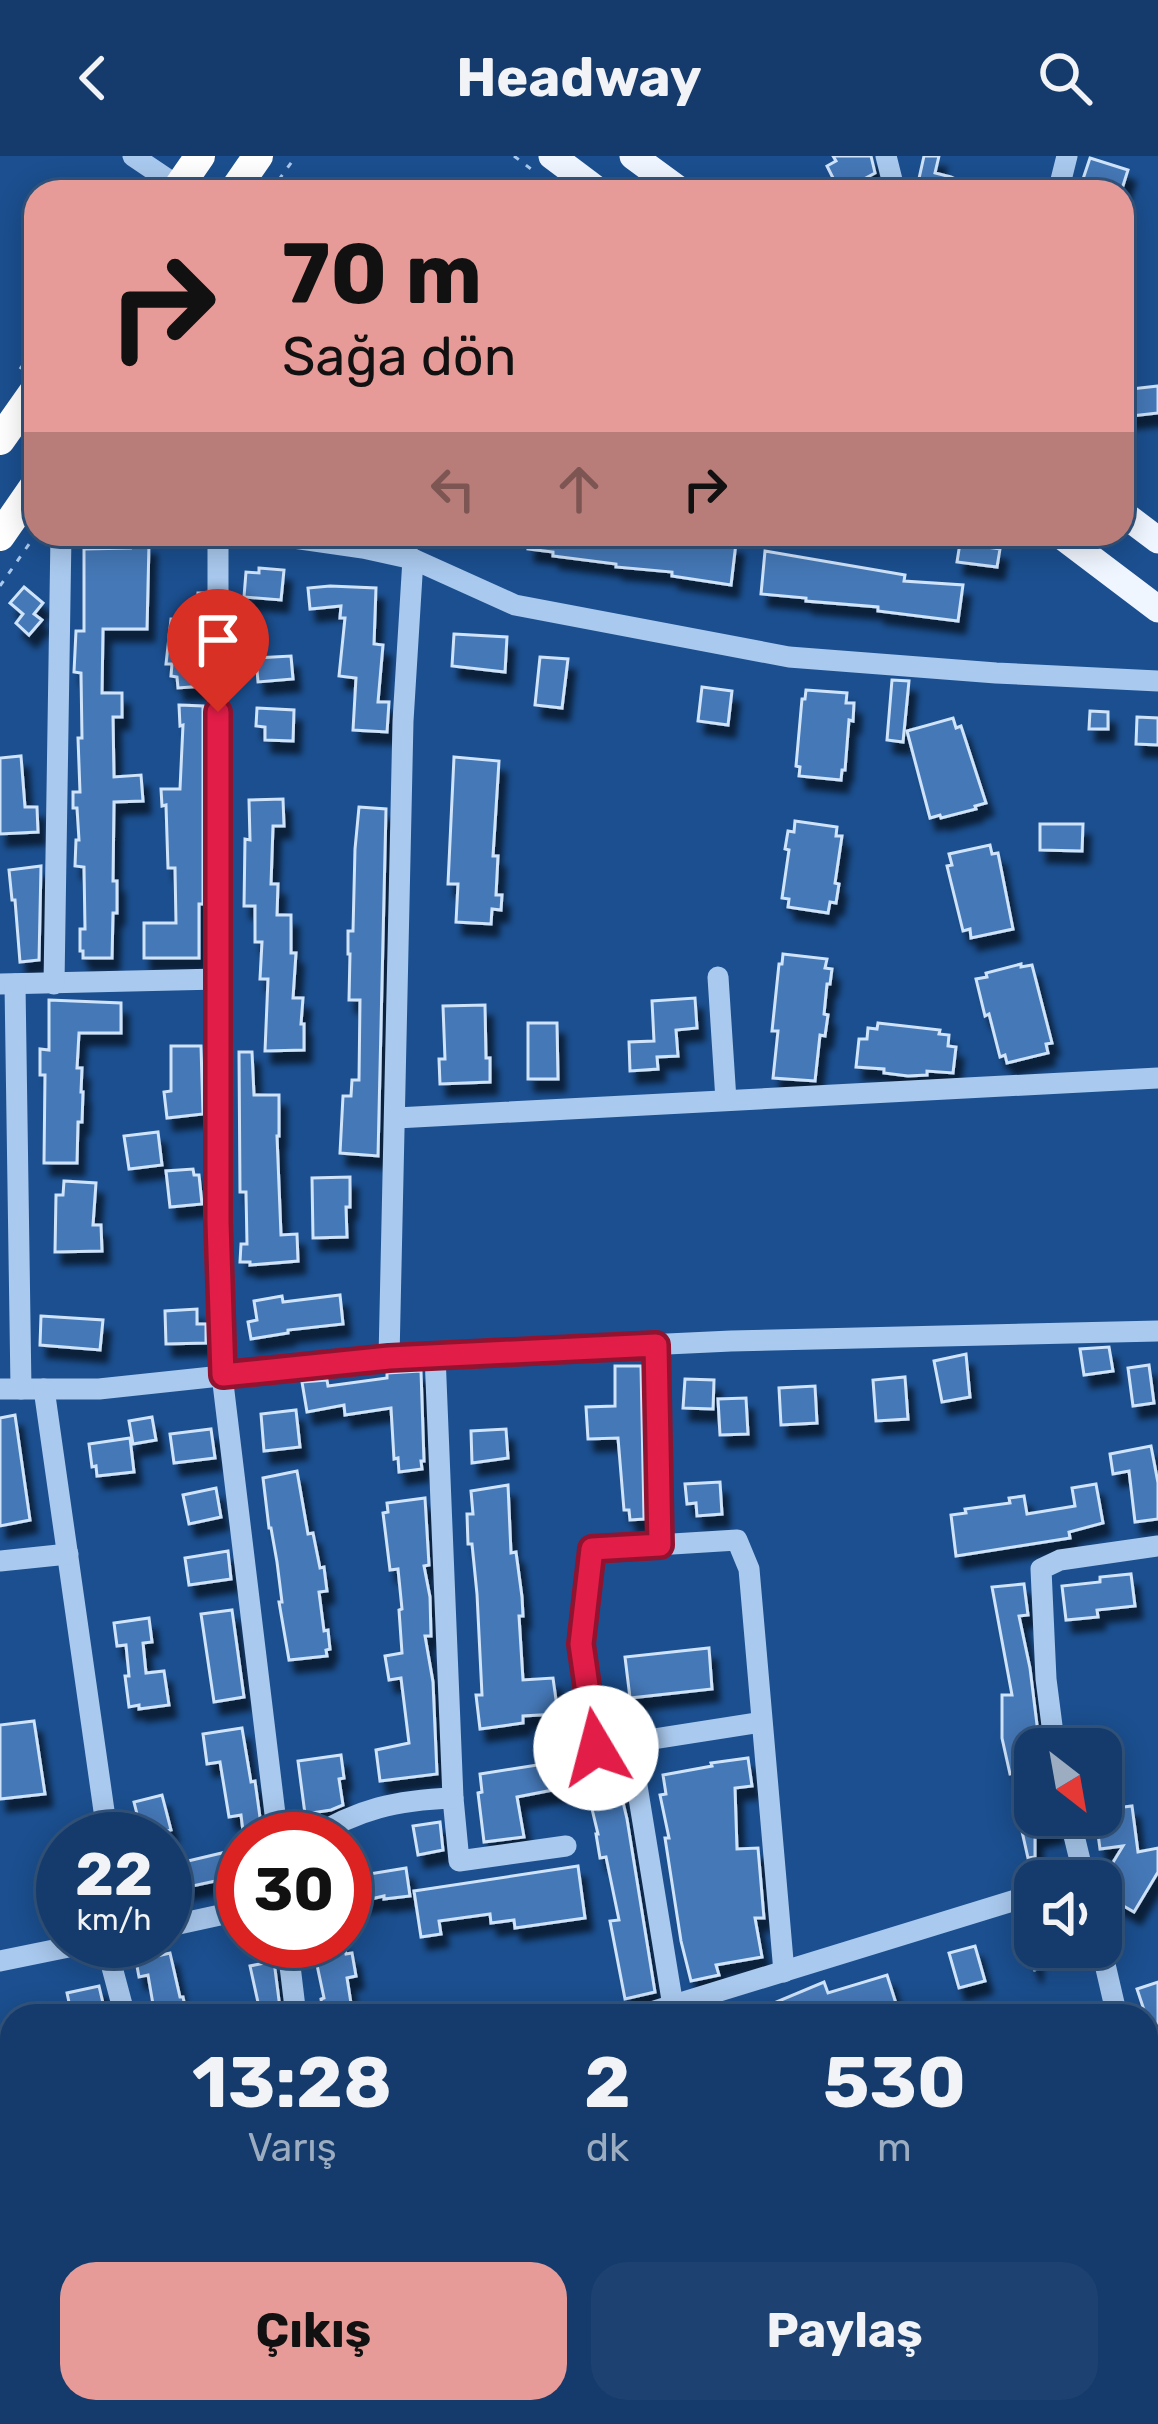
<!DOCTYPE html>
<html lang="tr">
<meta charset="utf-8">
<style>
:root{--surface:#143b6b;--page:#1d4271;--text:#f1f3f6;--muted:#9dadc1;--line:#33557e;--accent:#e69b98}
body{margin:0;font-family:Rubik,sans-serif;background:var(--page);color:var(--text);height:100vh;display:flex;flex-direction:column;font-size:45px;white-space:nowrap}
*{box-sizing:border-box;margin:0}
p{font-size:39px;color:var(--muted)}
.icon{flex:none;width:66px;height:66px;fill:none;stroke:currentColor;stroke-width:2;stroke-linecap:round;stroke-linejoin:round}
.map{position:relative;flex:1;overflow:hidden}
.drawer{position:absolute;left:0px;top:1848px;width:1158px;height:420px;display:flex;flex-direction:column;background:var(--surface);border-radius:36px 36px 0 0;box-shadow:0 6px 30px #0003,0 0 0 3px var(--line)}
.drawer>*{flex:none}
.guide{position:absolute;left:24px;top:24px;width:1110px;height:366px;border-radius:36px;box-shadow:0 6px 30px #0003,0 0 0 3px var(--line);background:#e69b98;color:#111;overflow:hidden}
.needle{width:78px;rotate:149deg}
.fabs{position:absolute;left:1014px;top:1572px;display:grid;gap:24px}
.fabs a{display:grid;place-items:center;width:108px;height:108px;border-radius:24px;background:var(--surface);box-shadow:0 6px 30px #0003,0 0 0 3px var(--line);font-size:60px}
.speed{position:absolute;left:36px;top:1656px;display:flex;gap:24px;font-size:60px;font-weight:700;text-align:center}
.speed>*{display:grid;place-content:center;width:156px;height:156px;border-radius:50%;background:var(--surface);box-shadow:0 6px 30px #0003,0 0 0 3px var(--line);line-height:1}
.speed small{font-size:30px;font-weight:400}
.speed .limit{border:18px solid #d22;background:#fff;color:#111}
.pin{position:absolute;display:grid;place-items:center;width:102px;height:102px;color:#fff;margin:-123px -51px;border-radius:50% 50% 50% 0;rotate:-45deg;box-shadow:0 0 12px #0007}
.pin .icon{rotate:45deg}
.me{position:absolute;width:132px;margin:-66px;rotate:352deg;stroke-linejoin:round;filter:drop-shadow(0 0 9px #0008)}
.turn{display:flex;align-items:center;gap:42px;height:252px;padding:0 60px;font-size:54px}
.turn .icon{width:156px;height:156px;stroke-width:2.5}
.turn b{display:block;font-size:84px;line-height:102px}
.lanes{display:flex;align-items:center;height:114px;padding:0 60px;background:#0003;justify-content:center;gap:60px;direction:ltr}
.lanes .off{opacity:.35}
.eta{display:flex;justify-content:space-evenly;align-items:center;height:204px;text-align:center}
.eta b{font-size:72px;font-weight:700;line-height:84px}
.primary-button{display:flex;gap:24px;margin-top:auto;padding:24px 60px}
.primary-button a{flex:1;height:138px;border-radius:36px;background:var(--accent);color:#111;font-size:48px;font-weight:700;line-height:138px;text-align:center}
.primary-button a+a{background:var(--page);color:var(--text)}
header{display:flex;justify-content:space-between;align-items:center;height:156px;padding:0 60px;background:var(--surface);font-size:54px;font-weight:700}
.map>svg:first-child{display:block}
.building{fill:#4478b7;stroke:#cfe3fa;stroke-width:3;filter:url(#shadow)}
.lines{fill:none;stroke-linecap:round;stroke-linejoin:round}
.path{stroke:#a9c9ee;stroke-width:3;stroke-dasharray:6 9;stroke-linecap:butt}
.minor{stroke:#a9c9ee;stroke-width:21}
.major{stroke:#f0f6ff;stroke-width:27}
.highway{stroke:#fff;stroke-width:30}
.route-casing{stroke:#92132f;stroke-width:30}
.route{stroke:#e11d48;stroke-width:21}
</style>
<header><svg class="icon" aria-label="back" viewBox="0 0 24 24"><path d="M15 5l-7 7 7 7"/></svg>Headway<svg class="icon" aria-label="search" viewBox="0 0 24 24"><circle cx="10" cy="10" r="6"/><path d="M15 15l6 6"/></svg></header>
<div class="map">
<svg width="1158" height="2268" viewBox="0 0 1158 2268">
<defs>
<filter id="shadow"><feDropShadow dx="7" dy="12" stdDeviation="3" flood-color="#0009"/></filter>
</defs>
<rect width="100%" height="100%" fill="#1b4f8f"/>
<g class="building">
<polygon points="833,0 871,0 875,17 840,36 827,10 836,5"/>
<polygon points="924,0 939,0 935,17 951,21 983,36 916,36"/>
<polygon points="1090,2 1128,14 1121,36 1082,26"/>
<polygon points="1158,230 1158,257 1122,261 1122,234"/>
<polygon points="530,378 691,378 690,381 736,387 731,429 672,420 672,416 616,411 616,408 553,400 553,396 528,393"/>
<polygon points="149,387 147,473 103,473 102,537 122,537 122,561 113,561 114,621 141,619 143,645 114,646 113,725 117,725 117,757 113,757 112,802 83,802 83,795 80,795 80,773 85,773 84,711 75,710 76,684 79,684 77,652 73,652 73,636 80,636 78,582 82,582 81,517 74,516 76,475 84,475 84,393 130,392 129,388"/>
<polygon points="960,387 1000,393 997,411 957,406"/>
<polygon points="765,395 905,419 904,425 963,429 958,465 878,455 878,451 806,445 806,442 761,438"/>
<polygon points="259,412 284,414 281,444 244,441 246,416 259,417"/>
<polygon points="330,430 376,432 374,488 383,489 378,546 389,546 387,576 353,574 356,522 339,520 345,462 340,462 341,450 310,453 308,432"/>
<polygon points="24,431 43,447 34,458 42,464 29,479 16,467 23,458 10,447"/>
<polygon points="198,437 203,437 203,530 178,532 177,521 171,520 172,508 166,508 171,463 197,464"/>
<polygon points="454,478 507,481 505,516 452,510"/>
<polygon points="291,500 293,523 258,526 256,502"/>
<polygon points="540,501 568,503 562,552 535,549"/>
<polygon points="892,524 909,525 903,586 887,584"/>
<polygon points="702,531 732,535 728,569 698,565"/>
<polygon points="806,534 847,537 846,547 854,547 853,565 849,564 845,614 842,614 841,624 799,620 800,611 796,610 802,543 805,543"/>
<polygon points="179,549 203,550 203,748 199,748 199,802 144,802 144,767 176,767 175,712 168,712 166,649 162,650 161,633 180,633 183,569 180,570"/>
<polygon points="257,552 294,554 293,585 265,584 265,571 256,570"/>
<polygon points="1090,555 1108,556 1108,573 1089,573"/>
<polygon points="1137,561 1158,562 1158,589 1136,588"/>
<polygon points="953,562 956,572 961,570 986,647 975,650 976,653 941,662 940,659 930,662 907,575"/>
<polygon points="21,600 25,651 37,651 38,676 0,678 0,602"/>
<polygon points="454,601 499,605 493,700 498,700 496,739 502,739 501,754 492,753 491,768 456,766 458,728 448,728"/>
<polygon points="283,643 284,670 273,670 271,728 278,728 277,759 291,759 291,797 296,797 293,842 303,842 301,868 304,868 304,894 265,895 268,823 260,823 262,786 255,786 255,750 244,750 245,683 250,684 249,644"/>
<polygon points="359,651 386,653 378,1000 340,997 343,940 351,940 352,924 359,924 360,844 349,844 350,798 348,798 348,775 353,775 355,693"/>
<polygon points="795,665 837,671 836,680 842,680 835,727 839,728 836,747 830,746 828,757 788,751 789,743 782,742 789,694 785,693 788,675 794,676"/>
<polygon points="1040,668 1083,668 1082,695 1040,694"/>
<polygon points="990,689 992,698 998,697 1013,773 971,782 970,773 963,775 947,710 952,709 949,698"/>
<polygon points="41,710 39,804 20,806 15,744 12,744 9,714"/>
<polygon points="783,798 827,803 825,812 832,813 830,828 827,828 824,858 828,859 825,880 820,879 815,925 773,922 778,875 772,875 779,808 782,808"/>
<polygon points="1021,808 1021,811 1032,809 1052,887 1046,888 1048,897 1007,907 1005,899 1000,901 989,858 985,860 976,823 987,821 986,817"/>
<polygon points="695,842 697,872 676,874 678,900 657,901 658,913 630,915 629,886 654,885 652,845"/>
<polygon points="49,844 121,847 121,877 79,877 77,912 82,912 81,936 83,936 82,966 78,966 77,1007 44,1007 45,919 40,919 40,893 49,894"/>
<polygon points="485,849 486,902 490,902 490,926 440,928 439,903 445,903 443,850"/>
<polygon points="528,867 557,867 558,923 528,923"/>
<polygon points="878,867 940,874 939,878 949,879 948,890 956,891 953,917 927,915 927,919 908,920 884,917 884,913 856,911 859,883 867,883 868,872 877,873"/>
<polygon points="171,890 201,890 203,958 167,962 164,936 171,935"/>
<polygon points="239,896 252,896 254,939 279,939 279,980 277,980 281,1079 297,1078 298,1105 250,1109 250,1106 240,1106 241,1088 247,1088 246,1036 240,1036"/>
<polygon points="158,976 162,1009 129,1013 124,980"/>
<polygon points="193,1013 194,1019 199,1019 202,1048 170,1051 166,1015"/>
<polygon points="350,1021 350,1051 346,1051 347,1081 313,1082 312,1022"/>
<polygon points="64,1025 96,1027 93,1069 101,1069 102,1095 55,1096 56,1039 63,1039"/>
<polygon points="340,1139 343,1168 288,1174 288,1177 251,1183 248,1166 257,1164 254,1145 282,1140 283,1146"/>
<polygon points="197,1153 197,1168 206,1168 206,1187 166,1188 165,1155"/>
<polygon points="41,1160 103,1164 100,1194 40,1189"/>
<polygon points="1109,1191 1113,1215 1084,1219 1080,1193"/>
<polygon points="966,1198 970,1241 942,1246 934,1205"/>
<polygon points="1149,1209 1154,1247 1133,1250 1128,1212"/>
<polygon points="615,1210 641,1210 644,1363 630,1364 629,1354 624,1354 618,1282 588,1283 586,1251 615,1250"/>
<polygon points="421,1215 424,1305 421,1305 422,1313 399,1316 398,1302 394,1303 391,1252 345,1259 344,1249 307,1256 302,1226 327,1224 328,1230 387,1222 387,1217"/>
<polygon points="905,1221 908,1263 876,1265 873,1224"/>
<polygon points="685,1223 714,1224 713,1253 683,1252"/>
<polygon points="815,1230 817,1267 781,1269 779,1232"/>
<polygon points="746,1242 748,1278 720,1279 718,1243"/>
<polygon points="296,1254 300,1291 264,1295 261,1258"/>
<polygon points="15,1259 30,1364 0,1370 0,1262"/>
<polygon points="152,1261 156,1284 133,1288 129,1265"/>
<polygon points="211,1273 215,1302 174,1307 170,1278"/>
<polygon points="506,1273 508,1302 472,1307 471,1275"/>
<polygon points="130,1282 134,1316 97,1320 96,1310 92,1311 89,1288"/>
<polygon points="1151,1290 1158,1327 1158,1363 1135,1366 1129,1315 1113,1318 1110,1298"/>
<polygon points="297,1315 308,1378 313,1377 320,1412 324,1411 327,1435 319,1436 324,1475 328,1474 330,1493 326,1494 327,1500 289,1504 279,1446 282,1446 277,1406 271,1372 269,1372 263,1322"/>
<polygon points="720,1326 722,1358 697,1360 696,1347 687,1348 685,1328"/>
<polygon points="1096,1328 1103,1367 1069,1376 1070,1382 956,1400 951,1359 966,1357 965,1353 1010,1347 1009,1342 1024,1340 1027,1358 1075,1350 1072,1332"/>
<polygon points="508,1329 511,1397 516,1396 522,1441 523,1460 519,1460 523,1524 553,1522 558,1558 523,1560 523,1567 480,1573 476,1539 482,1539 477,1438 472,1388 468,1388 467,1358 473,1358 471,1335"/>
<polygon points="216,1332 221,1361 189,1368 183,1339"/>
<polygon points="425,1342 429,1409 424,1410 430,1441 431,1480 425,1480 433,1526 437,1618 380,1625 376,1594 409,1587 401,1522 389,1524 385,1500 402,1497 399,1454 402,1453 398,1413 390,1414 383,1357 388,1356 387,1347"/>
<polygon points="228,1395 231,1423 189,1429 185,1402"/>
<polygon points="1131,1418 1135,1450 1097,1454 1098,1461 1066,1464 1062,1430 1100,1426 1100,1421"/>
<polygon points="1024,1428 1028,1459 1019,1460 1030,1512 1040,1593 1035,1593 1035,1659 1054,1659 1057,1674 1035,1679 1035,1701 1028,1702 1017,1653 1020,1652 1014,1617 1010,1618 1002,1582 1002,1539 1012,1539 992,1431"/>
<polygon points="232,1454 244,1541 214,1546 201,1458"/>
<polygon points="149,1462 152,1486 143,1487 146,1517 164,1515 169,1549 139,1553 139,1549 129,1551 125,1520 129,1520 126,1489 117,1490 114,1467"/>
<polygon points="709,1492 712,1533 630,1542 625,1501"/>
<polygon points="34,1565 45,1638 0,1643 0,1569"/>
<polygon points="242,1572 251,1626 255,1625 263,1683 244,1683 241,1659 229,1661 220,1606 207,1608 203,1578"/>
<polygon points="341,1599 344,1622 339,1623 343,1649 331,1654 305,1658 298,1605"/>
<polygon points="748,1602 752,1630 735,1632 737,1693 758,1692 764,1762 755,1762 762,1801 716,1809 719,1819 691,1825 681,1785 665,1682 669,1682 660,1639 666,1638 663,1619 712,1610 711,1607"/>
<polygon points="563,1605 568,1631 517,1641 524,1681 484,1686 478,1637 482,1636 480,1618"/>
<polygon points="617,1621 627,1663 655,1836 625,1843 610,1765 619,1764 606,1701 600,1702 596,1678 598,1678 586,1628"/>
<polygon points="162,1639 171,1674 137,1683 133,1667 139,1666 134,1646"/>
<polygon points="1132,1650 1138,1696 1158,1692 1158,1716 1134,1756 1101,1737 1101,1726 1123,1690 1100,1693 1096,1663 1109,1662 1107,1653"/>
<polygon points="440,1666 443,1694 418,1699 413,1670"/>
<polygon points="243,1692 243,1719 165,1736 165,1707 188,1705"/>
<polygon points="578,1710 585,1762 515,1772 514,1764 491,1767 490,1758 439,1765 441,1778 421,1781 414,1735"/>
<polygon points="406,1712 410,1740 384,1743 384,1740 345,1749 345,1722"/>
<polygon points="1035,1761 1035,1815 1016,1769"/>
<polygon points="321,1785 343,1785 346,1798 352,1797 356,1820 347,1822 353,1860 323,1860 321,1843 324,1842 313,1790 321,1788"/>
<polygon points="975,1790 985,1825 959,1832 949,1797"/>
<polygon points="170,1797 180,1841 183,1841 187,1860 155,1860 148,1819 139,1821 136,1805"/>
<polygon points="274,1805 281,1860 261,1860 250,1810"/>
<polygon points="887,1819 900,1860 844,1860 843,1856 829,1860 743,1860 824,1826 828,1837"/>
<polygon points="1158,1826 1158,1887 1155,1887 1137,1833"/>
<polygon points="99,1830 106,1860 72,1860 67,1837"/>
</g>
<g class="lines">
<g class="path">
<polyline points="514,0 531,13"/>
<polyline points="705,27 718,36"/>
<polyline points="270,36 296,0"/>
<polyline points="20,213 36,190"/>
<polyline points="0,430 36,378"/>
</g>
<g class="minor">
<polyline points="133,0 179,31"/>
<polyline points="886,0 895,36"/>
<polyline points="1058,36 1067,0"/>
<polyline points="218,378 218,1066 222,1219 278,1683"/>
<polyline points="266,378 363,392 413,403 515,449 789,501 996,517 1158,525"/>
<polyline points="718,821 726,944"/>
<polyline points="0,828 219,823"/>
<polyline points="15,828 21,1233"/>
<polyline points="54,828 61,378"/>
<polyline points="396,962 1158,922"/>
<polyline points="656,1189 660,1389"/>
<polyline points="389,1202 403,565 413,403"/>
<polyline points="0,1233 99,1233 389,1202 435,1199 731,1185 1158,1175"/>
<polyline points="44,1233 108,1683"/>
<polyline points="0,1405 68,1398"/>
<polyline points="762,1566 596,1592 582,1488 592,1393 737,1384 749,1413 784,1816"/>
<polyline points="630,1587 673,1850"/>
<polyline points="1055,1593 1046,1523 1041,1413 1060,1404 1158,1390"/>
<polyline points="453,1642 459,1705 566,1690"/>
<polyline points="1069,1659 1085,1725"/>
<path d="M310,1683C357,1653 397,1644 453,1642L435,1199"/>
<polyline points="165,1771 243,1754"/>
<polyline points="105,1785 125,1860"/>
<polyline points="287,1785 296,1860"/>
<polyline points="1101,1791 1117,1860"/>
<polyline points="0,1805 98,1785"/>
<polyline points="495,1859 495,1860"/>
<polyline points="638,1860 1035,1738"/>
<polyline points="1146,1925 1158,1959"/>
<polyline points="0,2032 12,2074"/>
<polyline points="1146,2110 1158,2107"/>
<polyline points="139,2256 146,2268"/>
<polyline points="693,2256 699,2268"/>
<polyline points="1086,2256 1088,2268"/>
<polyline points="14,2268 45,2256"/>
<polyline points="318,2268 345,2256"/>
</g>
<g class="major">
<polyline points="552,0 600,36"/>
<polyline points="633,0 682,36"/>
<polyline points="1122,357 1158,384"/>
<polyline points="1059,378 1158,453"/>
</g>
<g class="highway">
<polyline points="175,36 200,0"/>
<polyline points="233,36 258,0"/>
<polyline points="0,284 36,233"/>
<polyline points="0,380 36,328"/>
</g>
</g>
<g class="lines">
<g class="route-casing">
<polyline id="route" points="218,556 218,1066 223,1219 389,1202 656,1189 660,1389 592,1393 581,1488 596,1592"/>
</g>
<use href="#route" class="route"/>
</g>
</svg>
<div class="fabs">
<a><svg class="needle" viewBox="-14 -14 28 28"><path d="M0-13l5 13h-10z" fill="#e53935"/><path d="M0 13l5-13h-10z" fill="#9dadc1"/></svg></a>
<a><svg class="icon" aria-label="sound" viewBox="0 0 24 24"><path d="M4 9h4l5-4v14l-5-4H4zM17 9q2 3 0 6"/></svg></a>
</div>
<div class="speed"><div>22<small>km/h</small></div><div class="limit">30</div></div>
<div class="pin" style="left:218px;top:556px;background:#d93025"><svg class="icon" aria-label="arrive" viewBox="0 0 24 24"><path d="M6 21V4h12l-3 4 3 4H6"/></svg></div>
<svg class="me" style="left:596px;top:1592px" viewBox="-20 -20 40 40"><circle r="19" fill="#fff"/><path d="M0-13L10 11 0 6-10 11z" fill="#e11d48"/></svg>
<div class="guide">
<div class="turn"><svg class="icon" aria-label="right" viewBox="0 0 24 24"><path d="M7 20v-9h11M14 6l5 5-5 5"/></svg><div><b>70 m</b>Sağa dön</div></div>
<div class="lanes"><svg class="icon off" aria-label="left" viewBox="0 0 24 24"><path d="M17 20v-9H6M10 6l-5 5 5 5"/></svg><svg class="icon off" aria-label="ahead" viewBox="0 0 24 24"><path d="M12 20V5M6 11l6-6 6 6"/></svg><svg class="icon" aria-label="right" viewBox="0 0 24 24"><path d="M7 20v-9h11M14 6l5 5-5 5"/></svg></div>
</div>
<section class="drawer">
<div class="eta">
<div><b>13:28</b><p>Varış</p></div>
<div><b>2</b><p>dk</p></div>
<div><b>530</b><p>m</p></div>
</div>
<div class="primary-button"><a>Çıkış</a><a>Paylaş</a></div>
</section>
</div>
